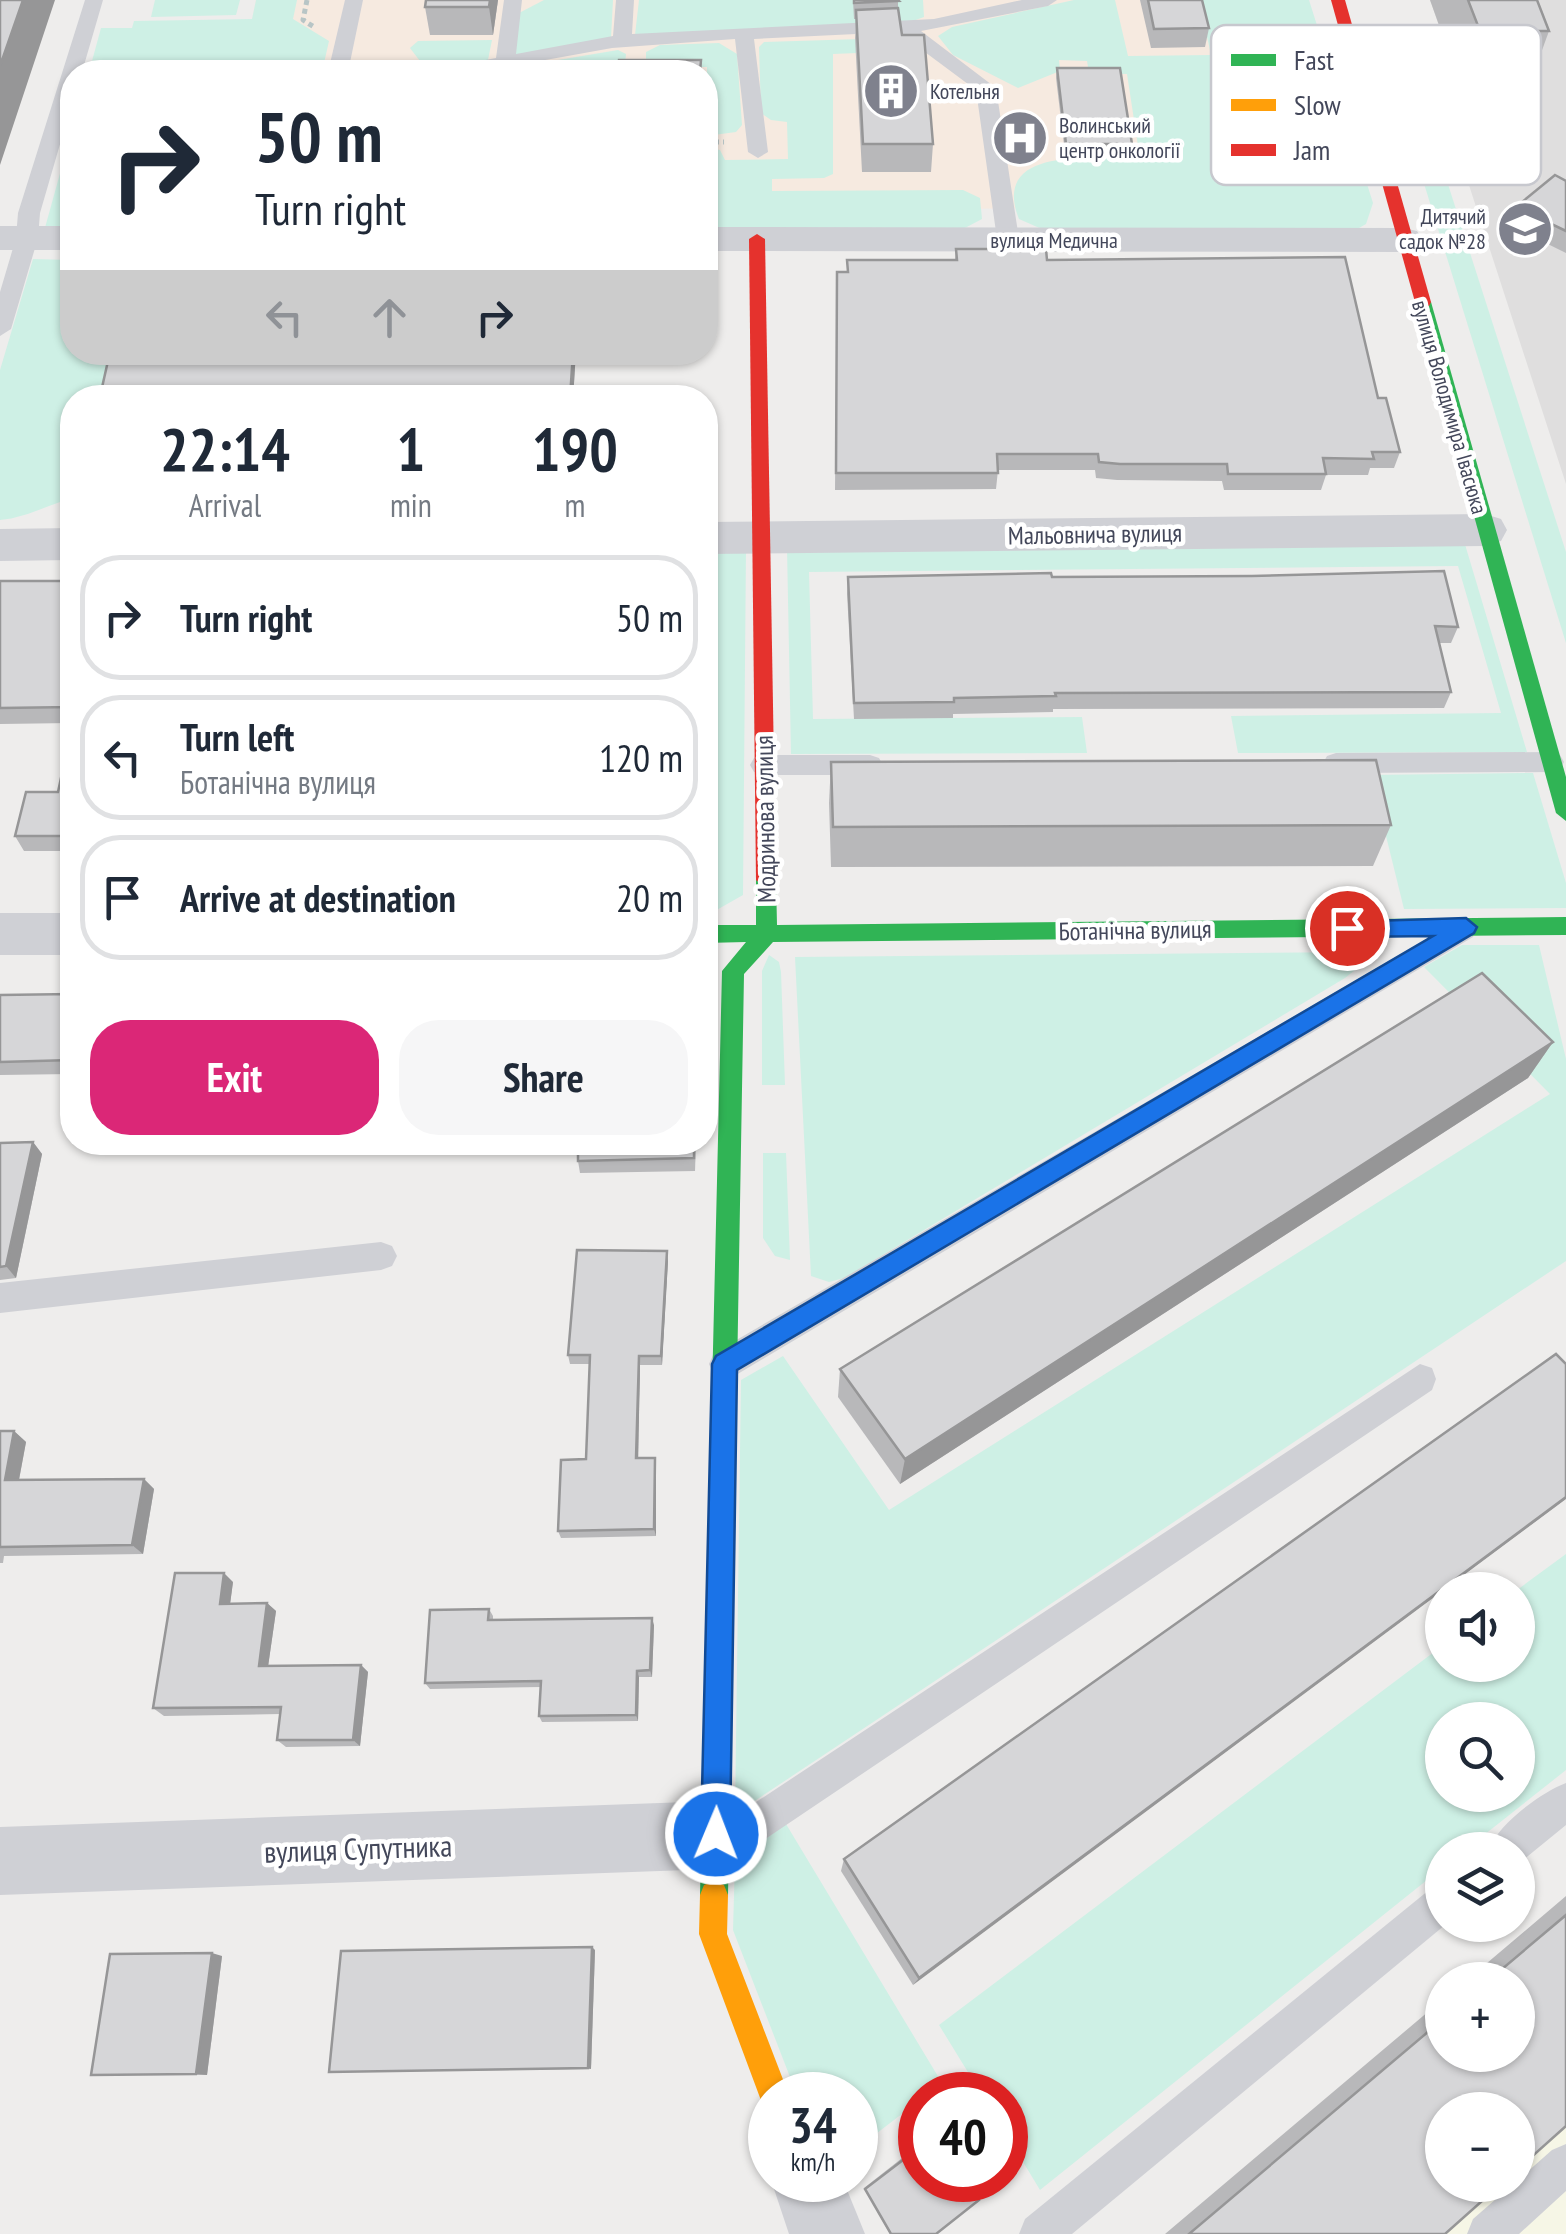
<!DOCTYPE html>
<meta charset="utf-8">
<style>
:root{--surface:#fff;--page:#f6f6f7;--text:#1f2937;--muted:#747a83;--line:#e0e1e3;--accent:#db2777}
body{margin:0;font-family:"PT Sans Narrow",sans-serif;background:var(--page);color:var(--text);height:100vh;display:flex;flex-direction:column;font-size:38px;white-space:nowrap}
*{box-sizing:border-box;margin:0}
p{font-size:32px;color:var(--muted)}
.icon{flex:none;width:55px;height:55px;fill:none;stroke:currentColor;stroke-width:2;stroke-linecap:round;stroke-linejoin:round}
.map{position:relative;flex:1;overflow:hidden}
.details{position:absolute;left:60px;top:385px;width:658px;height:770px;display:flex;flex-direction:column;background:var(--surface);border-radius:40px;box-shadow:0 2px 8px #0004}
.details>*{flex:none}
.banner{position:absolute;left:60px;top:60px;width:658px;height:305px;border-radius:40px;box-shadow:0 2px 8px #0004;background:#fff;color:var(--text);overflow:hidden}
.buttons{position:absolute;left:1425px;top:1572px;display:grid;gap:20px}
.buttons a{display:grid;place-items:center;width:110px;height:110px;border-radius:50%;background:var(--surface);box-shadow:0 2px 8px #0004;font-size:50px}
.speed{position:absolute;left:748px;top:2072px;display:flex;gap:20px;font-size:50px;font-weight:700;text-align:center}
.speed>*{display:grid;place-content:center;width:130px;height:130px;border-radius:50%;background:var(--surface);box-shadow:0 2px 8px #0004;line-height:1}
.speed small{font-size:25px;font-weight:400}
.speed .limit{border:15px solid #d22;background:#fff;color:#111}
.pin{position:absolute;display:grid;place-items:center;width:85px;height:85px;color:#fff;margin:-42px;border:5px solid #fff;border-radius:50%;box-shadow:0 2px 10px #0007}
.me{position:absolute;width:110px;margin:-55px;rotate:1deg;stroke-linejoin:round;filter:drop-shadow(0 0 8px #0008)}
.turn{display:flex;align-items:center;gap:35px;height:210px;padding:0 30px;font-size:45px}
.turn .icon{width:130px;height:130px;stroke-width:2.5}
.turn b{display:block;font-size:70px;line-height:85px}
.lanes{display:flex;align-items:center;height:95px;padding:0 30px;background:#0003;justify-content:center;gap:50px;direction:ltr}
.lanes .off{opacity:.35}
.eta{display:flex;justify-content:space-evenly;align-items:center;height:170px;text-align:center}
.eta b{font-size:60px;font-weight:700;line-height:70px}
.cta{display:flex;gap:20px;margin-top:auto;padding:20px 30px}
.cta a{flex:1;height:115px;border-radius:40px;background:var(--accent);color:#fff;font-size:40px;font-weight:700;line-height:115px;text-align:center}
.cta a+a{background:var(--page);color:var(--text)}
ul{padding:0;list-style:none}
li{display:flex;align-items:center;gap:30px;height:125px;margin:0 20px 15px;padding:0 10px;border:5px solid var(--line);border-radius:40px}
li div{flex:1}
li b{display:block;font-size:38px}
li em{font-style:normal}
.map>svg:first-child{display:block}
.commercial{fill:#f6f6e6}
.education{fill:#dfdede}
.medical{fill:#f6eae0}
.green{fill:#cef0e5;fill-rule:evenodd}
.lines{fill:none;stroke-linecap:round;stroke-linejoin:round}
.path{stroke:#b8c5c6;stroke-width:5;stroke-dasharray:5 4;stroke-linecap:butt}
.lane{fill:#cfd0d5;fill-rule:evenodd}
.street{fill:#cfd0d5;fill-rule:evenodd}
.fast{fill:#30b455;fill-rule:evenodd}
.slow{fill:#ff9f0a;fill-rule:evenodd}
.jam{fill:#e5322d;fill-rule:evenodd}
.wall{fill:#b8b8ba}
.shaded-wall{fill:#969697}
.building{fill:#d6d6d8;stroke:#969697;stroke-width:2.5}
.route{fill:#1a73e8;stroke:#114b97;stroke-width:2.5}
.labels{text-anchor:middle;dominant-baseline:central;stroke-width:9;stroke-linejoin:round;paint-order:stroke}
.far-poi-label{font-size:22px;fill:#43475a;stroke:#fff;text-anchor:start}
.far-street-label{font-size:22px;fill:#43475a;stroke:#fff}
.street-label{font-size:25px;fill:#43475a;stroke:#fff}
.near-street-label{font-size:30px;fill:#43475a;stroke:#fff}
.key{fill:#fff;stroke:#c7c8ce;stroke-width:2.5}
.key-label{font-size:28px;fill:#43475a}
</style>
<div class="map">
<svg width="1566" height="2234" viewBox="0 0 1566 2234">
<rect width="100%" height="100%" fill="#eeedec"/>
<polygon class="commercial" points="1566,2118 1566,2234 1435,2234 1490,2185 1518,2185 1518,2161"/>
<polygon class="education" points="1430,0 1566,0 1566,484 1443,105 1467,104"/>
<polygon class="medical" points="256,0 1292,0 1354,204 705,212 705,72 242,72"/>
<g class="green">
<polygon points="155,0 240,0 236,15 151,17"/>
<polygon points="256,0 297,0 293,19 329,41 322,72 89,72 101,28 132,28 134,21 252,19"/>
<polygon points="544,0 613,0 611,38 513,55 519,13"/>
<polygon points="639,0 923,0 924,17 910,22 635,35"/>
<path d="M1074,0H1115L1128,56L1211,55L1199,0H1309L1373,203L1366,224L1359,228L1044,230L1019,219C989,144 1099,159 1140,159L1127,74L1089,73L1087,61L1059,60L1060,71L1018,88L953,55L938,36L952,27Z"/>
<polygon points="861,39 882,52 833,54 833,174 824,178 772,179 772,191 963,190 980,198 982,219 963,229 705,231 706,147 720,150 725,160 788,159 787,122 771,120 761,113 759,47 764,42"/>
<polygon points="492,40 488,60 440,69 423,65 410,48 418,41"/>
<polygon points="719,43 737,54 742,125 736,132 706,136 707,67 646,67 646,52 660,45"/>
<polygon points="618,50 626,54 624,72 557,72 558,60"/>
<polygon points="1428,122 1566,552 1566,643 1409,135"/>
<polygon points="72,130 72,234 43,235"/>
<path d="M33,259L72,260V352L116,353L103,397L72,398V498C48,505 25,518 0,520V370Z"/>
<polygon points="1464,541 1527,752 1238,753 1231,716 1501,713 1458,566 809,572 813,719 1082,717 1087,753 791,754 787,548"/>
<polygon points="746,548 743,895 706,916 714,569 705,568 705,549"/>
<polygon points="1533,773 1566,883 1566,908 1404,909 1371,775"/>
<polygon points="1462,945 1539,945 1566,1059 1566,1261 735,1814 741,1380 783,1356 889,1510 1550,1094 1424,967"/>
<polygon points="1361,952 1360,966 1345,978 844,1278 829,1282 811,1276 795,957"/>
<polygon points="769,955 779,962 781,972 785,1085 762,1085 762,971"/>
<polygon points="763,1153 786,1153 790,1260 775,1256 763,1238"/>
<path d="M1566,1554V1770L1465,1850H1442V1868L1040,2190L1005,2132V2095H982L939,2025L1442,1646V1665H1518L1517,1590ZM1442,1720H1518V1795H1442Z"/>
<polygon points="786,1824 942,2083 927,2095 920,2095 920,2100 855,2150 855,2095 797,2095 733,1930 735,1861"/>
</g>
<g class="lines">
<g class="path">
<polyline points="307,0 303,20 314,27"/>
<polyline points="705,142 724,142"/>
</g>
<g class="lane">
<polygon points="85,0 103,0 82,72 72,72 72,103 40,213 38,238 11,329 0,336 0,292 16,238 18,213"/>
<polygon points="345,0 363,0 348,72 328,72"/>
<polygon points="504,0 522,0 516,54 613,36 616,0 634,0 632,34 934,19 1022,0 1057,0 1048,6 921,31 996,88 1019,239 1008,246 997,239 976,90 898,32 754,39 768,152 758,158 748,152 735,39 612,48 479,72 440,72 443,68 496,58"/>
<polygon points="1551,752 1560,755 1564,762 1560,769 1551,772 1336,773 1327,770 1323,763 1327,756 1336,753"/>
<polygon points="763,755 870,755 879,758 883,765 879,772 870,775 763,775 754,772 750,765 754,758"/>
<polygon points="1463,918 1473,921 1477,929 1473,937 736,1375 725,1379 714,1375 709,1364 714,1353"/>
<polygon points="381,1242 392,1246 397,1256 392,1266 381,1270 0,1313 0,1283"/>
<polygon points="1420,1364 1432,1368 1436,1379 1432,1390 761,1842 715,1854 702,1848 696,1835 702,1822 741,1812"/>
<path d="M1566,1783V1825L1518,1864V1850H1488C1499,1824 1540,1793 1566,1783Z"/>
<polygon points="1442,1884 1445,1925 1072,2234 1019,2234 1025,2219 1429,1890"/>
<polygon points="1566,2144 1566,2191 1519,2234 1467,2234 1473,2219 1512,2185 1518,2185 1518,2180 1552,2150"/>
</g>
<g class="street">
<rect x="0" y="226" width="72" height="24"/>
<polygon points="705,227 1403,228 1417,231 1423,240 1417,249 1403,252 705,251"/>
<polygon points="1485,514 1501,519 1507,530 1501,541 1485,546 705,554 705,522"/>
<polygon points="72,528 72,560 0,561 0,529"/>
<rect x="0" y="913" width="72" height="42"/>
<polygon points="715,1801 739,1811 749,1835 739,1859 715,1869 0,1895 0,1827"/>
<polygon points="770,2177 843,2180 865,2234 789,2234"/>
</g>
<g class="fast">
<polygon points="1423,297 1431,302 1566,777 1566,821 1556,813 1415,302"/>
<polygon points="766,872 776,880 777,925 1566,917 1566,935 773,942 744,974 728,1895 724,1905 714,1909 704,1905 700,1895 722,971 746,942 705,943 705,925 756,925 756,880"/>
</g>
<polygon class="slow" points="714,1881 724,1885 728,1895 727,1934 789,2095 770,2095 770,2108 763,2106 759,2095 699,1934 700,1895 704,1885"/>
<g class="jam">
<polygon points="1331,0 1345,0 1431,302 1429,306 1423,307 1415,302"/>
<polygon points="757,234 765,239 776,880 766,888 756,880 749,239"/>
</g>
</g>
<g class="wall">
<polygon points="498,0 493,35 430,35 425,7"/>
<polygon points="853,0 898,0 898,8 902,35 933,144 931,172 862,172 855,38 856,19 854,19"/>
<polygon points="1140,0 1202,0 1209,28 1205,47 1151,48"/>
<polygon points="1430,0 1537,0 1549,31 1529,86 1461,87"/>
<polygon points="1057,68 1132,144 1130,154 1065,153 1056,78"/>
<polygon points="1566,181 1566,253 1509,225 1516,207"/>
<polygon points="956,249 1047,260 1378,398 1400,452 1394,468 1370,468 1368,475 1326,475 1321,490 1224,490 1222,481 1117,480 1096,478 1095,470 998,470 996,489 835,490 837,272 847,272 847,260 955,260"/>
<polygon points="110,352 576,352 573,398 104,398 101,392"/>
<polygon points="848,577 1052,577 1458,627 1451,643 1439,643 1451,692 1444,708 1053,709 1053,712 953,714 953,718 854,719 847,594"/>
<polygon points="705,578 713,594 712,655 705,655"/>
<polygon points="0,581 72,581 72,723 0,724"/>
<polygon points="72,726 72,851 24,851 15,836 58,792"/>
<polygon points="831,762 1391,825 1373,866 831,867 829,803"/>
<polygon points="72,994 72,1074 0,1075 0,995"/>
<polygon points="1553,1042 1528,1078 900,1484 838,1397 840,1369"/>
<polygon points="33,1142 42,1154 16,1278 0,1280 0,1143"/>
<polygon points="696,1142 695,1171 580,1173 578,1161"/>
<polygon points="668,1261 662,1365 640,1365 638,1458 655,1458 656,1466 656,1536 561,1538 558,1531 586,1459 590,1364 570,1364 568,1355"/>
<polygon points="1566,1364 913,1985 841,1871 844,1859"/>
<polygon points="0,1431 14,1431 26,1442 19,1480 144,1479 154,1489 143,1554 4,1556 3,1563 0,1563"/>
<polygon points="233,1582 230,1604 267,1603 276,1611 268,1666 361,1665 368,1672 360,1746 286,1747 277,1740 280,1714 164,1716 153,1708"/>
<polygon points="489,1609 493,1616 493,1620 654,1625 652,1677 639,1677 638,1721 542,1722 539,1716 541,1687 430,1689 425,1683"/>
<polygon points="1566,1896 1566,2126 1445,2234 1165,2234 1442,2000 1442,2055 1518,1980 1467,1980"/>
<polygon points="595,1950 591,2069 329,2072"/>
<polygon points="222,1956 207,2075 91,2075"/>
<polygon points="920,2144 920,2180 936,2234 890,2234 864,2188"/>
</g>
<g class="shaded-wall">
<polygon points="23,0 55,0 0,165 0,66"/>
<polygon points="490,0 498,0 493,35 489,7"/>
<polygon points="573,352 576,352 573,398 570,398"/>
<polygon points="1553,1042 1528,1078 900,1484 905,1459"/>
<polygon points="33,1142 42,1154 16,1278 6,1266"/>
<polygon points="667,1251 668,1261 662,1365 661,1356"/>
<polygon points="639,1356 640,1365 638,1466 636,1458"/>
<polygon points="14,1431 26,1442 17,1490 5,1480"/>
<polygon points="655,1458 656,1466 656,1536 654,1529"/>
<polygon points="144,1479 154,1489 143,1554 132,1545"/>
<polygon points="1566,1497 1566,1499 913,1985 919,1978"/>
<polygon points="224,1573 233,1582 229,1612 220,1604"/>
<polygon points="267,1603 276,1611 267,1674 259,1666"/>
<polygon points="652,1618 654,1625 652,1677 650,1670"/>
<polygon points="361,1665 368,1672 360,1746 353,1740"/>
<polygon points="637,1671 639,1677 638,1721 636,1715"/>
<polygon points="592,1947 595,1950 591,2069 588,2068"/>
<polygon points="212,1953 222,1956 207,2075 196,2074"/>
</g>
<g class="building">
<polygon points="0,0 23,0 0,66"/>
<polygon points="426,0 490,0 489,7 425,7"/>
<polygon points="854,0 898,0 899,1 854,3"/>
<polygon points="1148,0 1202,0 1209,28 1154,29"/>
<polygon points="1468,0 1537,0 1549,31 1480,31"/>
<polygon points="898,8 902,35 924,35 933,144 863,144 856,10"/>
<polygon points="619,60 701,60 700,72 618,72"/>
<polygon points="1057,68 1120,68 1132,144 1066,144"/>
<polygon points="1555,175 1566,181 1566,231 1516,207"/>
<polygon points="956,249 1046,249 1047,260 1345,257 1378,398 1386,398 1400,452 1372,452 1374,459 1323,458 1326,474 1228,474 1227,464 1120,464 1099,462 1098,454 997,454 998,473 836,473 837,272 848,272 847,260 957,260"/>
<polygon points="110,352 573,352 570,398 140,398 141,390 101,392"/>
<polygon points="1444,571 1458,627 1435,626 1451,692 1055,693 1056,696 954,698 954,702 854,703 848,577 1051,573 1052,577 1252,576"/>
<polygon points="705,578 712,578 711,639 705,639"/>
<polygon points="0,581 72,581 72,707 0,708"/>
<polygon points="72,726 72,836 15,836 26,792 58,792"/>
<polygon points="1376,760 1391,825 833,827 831,762"/>
<polygon points="1482,973 1553,1042 905,1459 840,1369"/>
<polygon points="72,994 72,1060 0,1062 0,995"/>
<polygon points="33,1142 6,1266 0,1267 0,1143"/>
<polygon points="578,1142 694,1142 694,1158 578,1161"/>
<polygon points="577,1250 667,1251 661,1356 639,1356 636,1458 655,1458 654,1529 558,1531 561,1460 586,1459 590,1355 568,1355"/>
<polygon points="1556,1354 1566,1364 1566,1497 919,1978 844,1859"/>
<polygon points="0,1431 14,1431 5,1480 144,1479 132,1545 0,1547"/>
<polygon points="175,1573 224,1573 220,1604 267,1603 259,1666 361,1665 353,1740 277,1740 281,1707 153,1708"/>
<polygon points="489,1609 488,1620 652,1618 650,1670 637,1671 636,1715 539,1716 541,1681 425,1683 430,1610"/>
<polygon points="1566,1915 1566,2126 1518,2169 1518,2110 1442,2110 1442,2185 1500,2185 1445,2234 1189,2234 1442,2020 1442,2055 1518,2055 1518,1980 1489,1980"/>
<polygon points="592,1947 588,2068 329,2072 341,1951"/>
<polygon points="212,1953 196,2074 91,2075 110,1954"/>
<polygon points="920,2147 920,2180 966,2180 979,2200 936,2234 891,2234 865,2189"/>
</g>
<polygon class="route" points="1466,918 1477,927 1474,933 737,1370 730,1834 725,1844 716,1849 706,1844 701,1834 712,1364 716,1356 1433,936 1347,937 1336,928 1339,922"/>
<defs>
<g id="building-disc" transform="scale(2.875)"><circle r="9.5" fill="#7f818d" stroke="#fff"/><path d="M-4-6H4V6H1V3H-1V6H-4ZM-2.5-4.3h1.7v1.8h-1.7ZM.8-4.3h1.7v1.8H.8ZM-2.5-1h1.7V.8h-1.7ZM.8-1h1.7V.8H.8Z" fill="#fff"/></g>
<g id="hospital-disc" transform="scale(2.875)"><circle r="9.5" fill="#7f818d" stroke="#fff"/><path d="M-5-5h3v3.5h4V-5h3V5h-3V1.5h-4V5h-3Z" fill="#fff"/></g>
<g id="school-disc" transform="scale(2.875)"><circle r="9.5" fill="#7f818d" stroke="#fff"/><path d="M0-5L7-2L0 1L-7-2ZM-4 1L0 2.5L4 1V4Q0 6-4 4Z" fill="#fff"/></g>
</defs>
<g fill-rule="evenodd">
<use href="#building-disc" x="891" y="91"/>
<use href="#hospital-disc" x="1020" y="138"/>
<use href="#school-disc" x="1525" y="229"/>
</g>
<g class="labels">
<g class="far-poi-label">
<text x="930" y="91">Котельня</text>
<text x="1059" y="125">Волинський<tspan x="1059" dy="25">центр онкології</tspan></text>
<text x="1486" y="216" text-anchor="end">Дитячий<tspan x="1486" dy="25">садок №28</tspan></text>
</g>
<g class="far-street-label">
<text x="1054" y="240">вулиця Медична</text>
<text transform="translate(1450 407) rotate(74)">вулиця Володимира Івасюка</text>
</g>
<g class="street-label">
<text transform="translate(1095 534) rotate(-1)">Мальовнича вулиця</text>
<text transform="translate(765 819) rotate(-91)">Модринова вулиця</text>
<text transform="translate(1135 930) rotate(-1)">Ботанічна вулиця</text>
</g>
<g class="near-street-label">
<text transform="translate(358 1848) rotate(-2)">вулиця Супутника</text>
</g>
</g>
<rect x="1211" y="25" width="330" height="160" rx="15" class="key"/>
<rect x="1231" y="54" width="45" height="12" fill="#30b455"/>
<rect x="1231" y="99" width="45" height="12" fill="#ff9f0a"/>
<rect x="1231" y="144" width="45" height="12" fill="#e5322d"/>
<g class="key-label">
<text x="1294" y="70">Fast</text>
<text x="1294" y="115">Slow</text>
<text x="1294" y="160">Jam</text>
</g>
</svg>
<div class="buttons">
<a><svg class="icon" aria-label="sound" viewBox="0 0 24 24"><path d="M4 9h4l5-4v14l-5-4H4zM17 9q2 3 0 6"/></svg></a>
<a><svg class="icon" aria-label="search" viewBox="0 0 24 24"><circle cx="10" cy="10" r="6"/><path d="M15 15l6 6"/></svg></a>
<a><svg class="icon" aria-label="layers" viewBox="0 0 24 24"><path d="M12 4l9 5-9 5-9-5zM3 14l9 5 9-5"/></svg></a>
<a>+</a>
<a>−</a>
</div>
<div class="speed"><div>34<small>km/h</small></div><div class="limit">40</div></div>
<div class="pin" style="left:1347px;top:928px;background:#d93025"><svg class="icon" aria-label="arrive" viewBox="0 0 24 24"><path d="M6 21V4h12l-3 4 3 4H6"/></svg></div>
<svg class="me" style="left:716px;top:1834px" viewBox="-20 -20 40 40"><circle r="17" fill="#1a73e8" stroke="#fff" stroke-width="3"/><path d="M0-11L8 9 0 5-8 9z" fill="#fff"/></svg>
<div class="banner">
<div class="turn"><svg class="icon" aria-label="right" viewBox="0 0 24 24"><path d="M7 20v-9h11M14 6l5 5-5 5"/></svg><div><b>50 m</b>Turn right</div></div>
<div class="lanes"><svg class="icon off" aria-label="left" viewBox="0 0 24 24"><path d="M17 20v-9H6M10 6l-5 5 5 5"/></svg><svg class="icon off" aria-label="ahead" viewBox="0 0 24 24"><path d="M12 20V5M6 11l6-6 6 6"/></svg><svg class="icon" aria-label="right" viewBox="0 0 24 24"><path d="M7 20v-9h11M14 6l5 5-5 5"/></svg></div>
</div>
<section class="details">
<div class="eta">
<div><b>22:14</b><p>Arrival</p></div>
<div><b>1</b><p>min</p></div>
<div><b>190</b><p>m</p></div>
</div>
<ul>
<li><svg class="icon" aria-label="right" viewBox="0 0 24 24"><path d="M7 20v-9h11M14 6l5 5-5 5"/></svg><div><b>Turn right</b></div><em>50 m</em></li>
<li><svg class="icon" aria-label="left" viewBox="0 0 24 24"><path d="M17 20v-9H6M10 6l-5 5 5 5"/></svg><div><b>Turn left</b><p>Ботанічна вулиця</p></div><em>120 m</em></li>
<li><svg class="icon" aria-label="arrive" viewBox="0 0 24 24"><path d="M6 21V4h12l-3 4 3 4H6"/></svg><div><b>Arrive at destination</b></div><em>20 m</em></li>
</ul>
<div class="cta"><a>Exit</a><a>Share</a></div>
</section>
</div>
